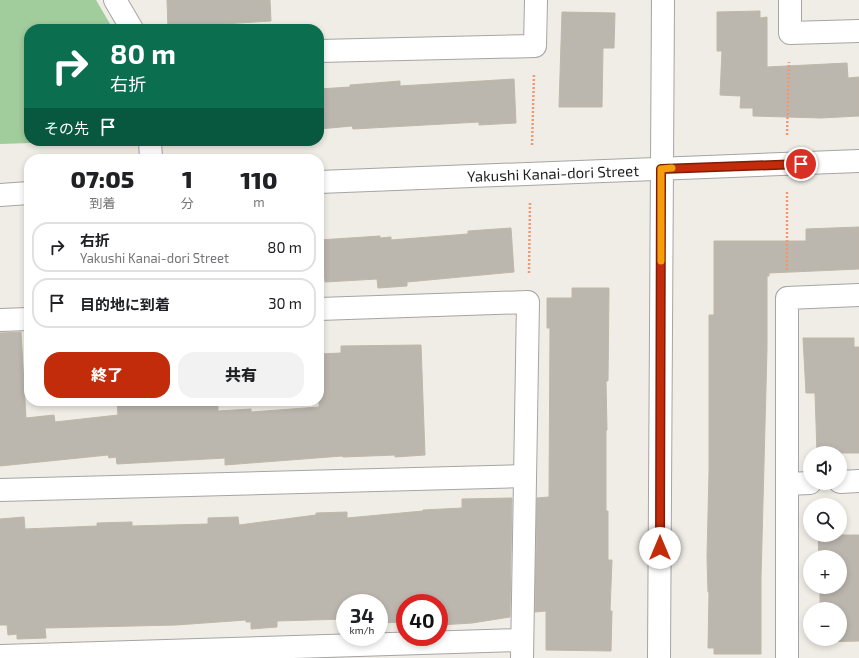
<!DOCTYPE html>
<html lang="ja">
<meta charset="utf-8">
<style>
:root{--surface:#fff;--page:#f2f2f2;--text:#202124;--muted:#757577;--line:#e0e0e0;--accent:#c22c0a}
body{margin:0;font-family:"Exo 2","Noto Sans JP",sans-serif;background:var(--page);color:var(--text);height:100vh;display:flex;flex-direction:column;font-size:15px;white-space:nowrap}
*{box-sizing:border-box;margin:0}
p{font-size:13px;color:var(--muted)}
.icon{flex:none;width:22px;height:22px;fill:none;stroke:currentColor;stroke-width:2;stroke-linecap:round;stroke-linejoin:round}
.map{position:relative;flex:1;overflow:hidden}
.drawer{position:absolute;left:24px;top:154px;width:300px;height:252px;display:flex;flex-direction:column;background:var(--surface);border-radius:16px;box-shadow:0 2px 6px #0003}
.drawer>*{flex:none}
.hud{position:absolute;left:24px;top:24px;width:300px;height:122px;border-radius:16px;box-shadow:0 2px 6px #0003;background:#0b6e4f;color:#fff;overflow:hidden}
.controls{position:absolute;left:803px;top:446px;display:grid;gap:8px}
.controls a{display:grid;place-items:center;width:44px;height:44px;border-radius:50%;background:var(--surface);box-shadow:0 2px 6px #0003;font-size:20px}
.speed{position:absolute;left:336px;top:594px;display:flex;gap:8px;font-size:20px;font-weight:700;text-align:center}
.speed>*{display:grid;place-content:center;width:52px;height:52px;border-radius:50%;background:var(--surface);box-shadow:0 2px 6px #0003;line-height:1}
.speed small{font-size:10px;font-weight:400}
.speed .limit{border:6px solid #d22;background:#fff;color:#111}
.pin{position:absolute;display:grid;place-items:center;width:34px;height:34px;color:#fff;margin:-17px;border:2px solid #fff;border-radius:50%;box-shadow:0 1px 4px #0007}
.me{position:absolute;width:44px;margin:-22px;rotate:0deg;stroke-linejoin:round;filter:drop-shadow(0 0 3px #0008)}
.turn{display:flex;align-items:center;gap:14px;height:84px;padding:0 20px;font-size:18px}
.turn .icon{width:52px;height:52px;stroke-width:2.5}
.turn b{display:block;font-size:28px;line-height:34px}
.then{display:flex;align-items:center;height:38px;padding:0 20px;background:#0003;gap:8px;font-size:15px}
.eta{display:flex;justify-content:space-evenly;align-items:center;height:68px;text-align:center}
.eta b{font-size:24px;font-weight:800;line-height:28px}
.action{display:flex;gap:8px;margin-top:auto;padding:8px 20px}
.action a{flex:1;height:46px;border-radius:16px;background:var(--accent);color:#fff;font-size:16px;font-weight:800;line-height:46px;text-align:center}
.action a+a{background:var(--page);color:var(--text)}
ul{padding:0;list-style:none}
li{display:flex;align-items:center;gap:12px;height:50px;margin:0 8px 6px;padding:0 12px;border:2px solid var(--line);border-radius:16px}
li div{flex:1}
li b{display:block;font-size:15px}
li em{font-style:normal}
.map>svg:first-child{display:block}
.forest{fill:#a1cc9c}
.building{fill:#bbb6ae;stroke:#c0b7a8}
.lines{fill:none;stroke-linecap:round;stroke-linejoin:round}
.minor-casing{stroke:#a5a5a5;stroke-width:24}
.tertiary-casing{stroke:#a5a5a5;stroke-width:24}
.path{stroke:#f29772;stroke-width:2.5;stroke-dasharray:2 2;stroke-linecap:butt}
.minor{stroke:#fff;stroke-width:22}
.tertiary{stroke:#fff;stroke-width:22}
.route-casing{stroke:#7e1d06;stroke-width:10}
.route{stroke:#c22c0a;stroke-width:7}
.slow{stroke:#f59e0b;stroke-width:7}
.labels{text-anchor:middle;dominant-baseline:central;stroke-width:3.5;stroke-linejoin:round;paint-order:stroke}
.street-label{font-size:15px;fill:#1e1e1e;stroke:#fff}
</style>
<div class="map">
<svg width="859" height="658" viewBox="0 0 859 658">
<rect width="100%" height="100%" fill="#efede5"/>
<polygon class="forest" points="0,0 96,0 113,29 29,29 29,141 91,141 0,144"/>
<g class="building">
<polygon points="167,0 270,0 271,21 207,25 207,28 168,29"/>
<polygon points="760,11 760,18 767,17 767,67 847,63 848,78 859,77 859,116 821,118 753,116 753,108 740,108 741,96 720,95 722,51 717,51 717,12"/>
<polygon points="562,12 615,13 614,48 603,48 602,107 559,107"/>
<polygon points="514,79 516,123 479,125 479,122 353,129 352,126 319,129 319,89 350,87 350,85 400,81 400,86"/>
<polygon points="859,227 859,269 769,273 769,276 767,276 767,349 761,579 761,654 714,654 714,648 708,648 709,592 708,592 707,557 709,472 709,315 714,315 714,241 806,241 806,229"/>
<polygon points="511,228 514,272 407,282 407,286 378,288 377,279 325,282 324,267 319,267 319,240 380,236 380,238 391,237 391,240 468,234 468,231"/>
<polygon points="572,288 609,288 608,381 606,381 607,430 606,430 606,511 608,511 608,560 612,560 610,611 612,611 611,651 546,650 546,611 535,612 537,498 549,497 550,328 547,328 547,298 572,298"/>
<polygon points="21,332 26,418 54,415 55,422 118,415 117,401 218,401 218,411 251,409 251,412 319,407 319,354 341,353 341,346 421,345 425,455 395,457 395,455 343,457 342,456 225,465 225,458 117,464 116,457 109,458 108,455 0,466 0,333"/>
<polygon points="803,338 854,338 854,347 859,347 859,453 817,453 815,393 806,393"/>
<polygon points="512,498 510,617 472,623 439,625 439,603 405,603 405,622 379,623 379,603 345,603 345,619 277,621 277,627 251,629 251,622 246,622 246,620 176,625 45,628 46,638 17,639 17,634 8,635 7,625 0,625 0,519 24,517 25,529 97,526 97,523 132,522 132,526 208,524 208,518 238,517 239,525 316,515 316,513 347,512 347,518 423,511 423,510 462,508 462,499"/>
<polygon points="818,535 859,535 859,641 821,642 821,639 840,639 840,609 820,609 820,587 840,587 840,557 819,557"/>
</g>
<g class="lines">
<g class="minor-casing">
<g id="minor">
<polyline points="115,0 132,29"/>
<polyline points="790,0 790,33 859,31"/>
<polyline points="319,51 535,46 536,0"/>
<polyline points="150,141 151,159"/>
<polyline points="319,309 528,302 522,658"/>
<polyline points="0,320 29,319"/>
<polyline points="840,482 859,481"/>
<polyline points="787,484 810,483"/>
<polyline points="0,490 525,476"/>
<polyline points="1,656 522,640"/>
<polyline points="787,658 787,298 859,295"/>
</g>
</g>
<g class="tertiary-casing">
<g id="tertiary">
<polyline points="319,182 859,161"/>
<polyline points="0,195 29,193"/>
<polyline points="659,658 663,0"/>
</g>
</g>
<g class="path">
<polyline points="787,135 789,62"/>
<polyline points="532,145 534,74"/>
<polyline points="787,192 787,271"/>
<polyline points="529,273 530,202"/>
</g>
<use href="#minor" class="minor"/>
<use href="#tertiary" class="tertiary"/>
</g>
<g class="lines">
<g class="route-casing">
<polyline id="route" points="660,548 661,169 801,164"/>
</g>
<use href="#route" class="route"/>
<polyline class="slow" points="661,261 661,169 672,168"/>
</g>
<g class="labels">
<g class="street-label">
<text transform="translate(553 173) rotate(-2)">Yakushi Kanai-dori Street</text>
</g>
</g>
</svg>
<div class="controls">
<a><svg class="icon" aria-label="sound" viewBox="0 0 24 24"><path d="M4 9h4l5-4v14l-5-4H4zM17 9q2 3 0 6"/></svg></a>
<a><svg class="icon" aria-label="search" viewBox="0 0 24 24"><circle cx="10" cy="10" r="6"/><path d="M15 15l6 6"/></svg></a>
<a>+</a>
<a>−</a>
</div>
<div class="speed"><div>34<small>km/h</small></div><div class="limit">40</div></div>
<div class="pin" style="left:801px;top:164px;background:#d93025"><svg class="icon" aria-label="arrive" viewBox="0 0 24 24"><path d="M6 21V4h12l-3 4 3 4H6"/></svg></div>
<svg class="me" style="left:660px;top:548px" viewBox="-20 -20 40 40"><circle r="19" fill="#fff"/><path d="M0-13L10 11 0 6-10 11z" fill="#c22c0a"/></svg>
<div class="hud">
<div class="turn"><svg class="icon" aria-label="right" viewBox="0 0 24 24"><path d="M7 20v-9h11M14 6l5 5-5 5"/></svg><div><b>80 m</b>右折</div></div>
<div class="then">その先<svg class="icon" aria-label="arrive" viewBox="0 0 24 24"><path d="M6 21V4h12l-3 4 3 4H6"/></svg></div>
</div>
<section class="drawer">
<div class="eta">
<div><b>07:05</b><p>到着</p></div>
<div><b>1</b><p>分</p></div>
<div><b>110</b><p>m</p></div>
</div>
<ul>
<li><svg class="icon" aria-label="right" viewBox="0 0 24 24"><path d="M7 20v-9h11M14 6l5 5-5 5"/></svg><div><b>右折</b><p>Yakushi Kanai-dori Street</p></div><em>80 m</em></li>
<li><svg class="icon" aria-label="arrive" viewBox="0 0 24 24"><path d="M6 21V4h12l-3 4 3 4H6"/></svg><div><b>目的地に到着</b></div><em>30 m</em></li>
</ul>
<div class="action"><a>終了</a><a>共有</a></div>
</section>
</div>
